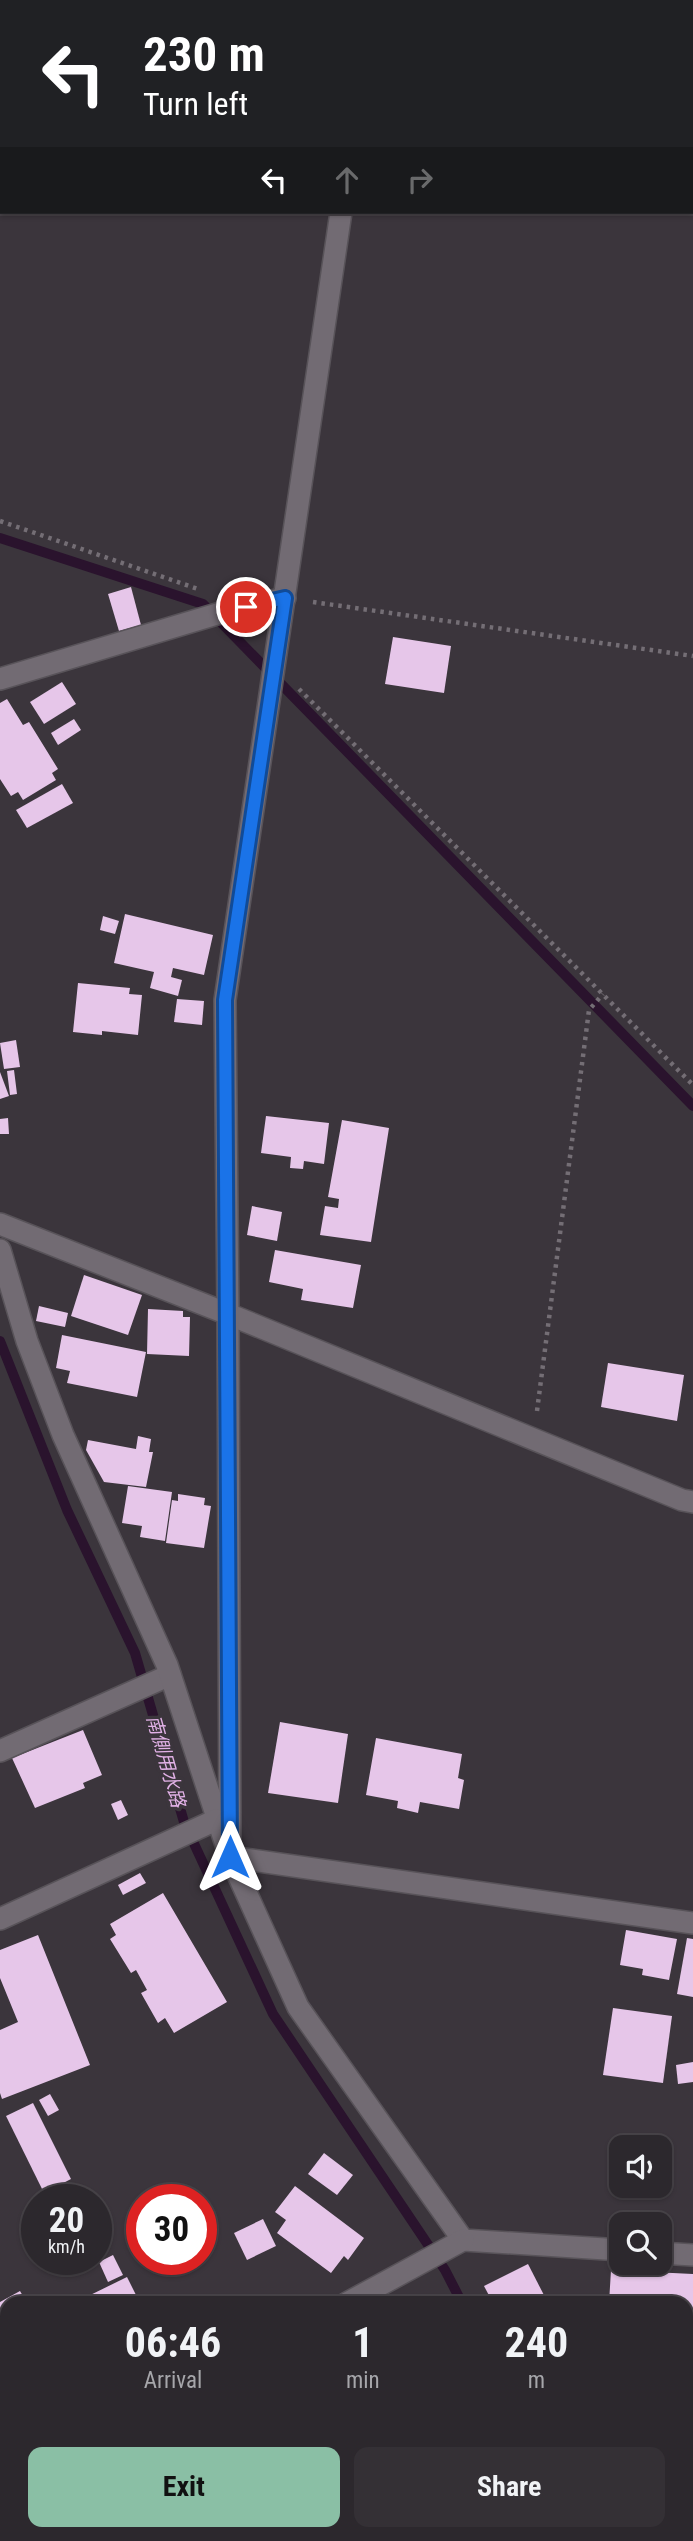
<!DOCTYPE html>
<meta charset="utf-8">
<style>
:root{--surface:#2c282d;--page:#343035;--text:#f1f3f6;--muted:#a6a6aa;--line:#484449;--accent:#8abfa5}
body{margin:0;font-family:"Roboto Condensed","Noto Sans JP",sans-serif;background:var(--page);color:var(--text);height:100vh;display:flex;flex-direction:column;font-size:26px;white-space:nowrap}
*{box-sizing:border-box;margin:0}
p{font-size:23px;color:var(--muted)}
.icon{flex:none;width:38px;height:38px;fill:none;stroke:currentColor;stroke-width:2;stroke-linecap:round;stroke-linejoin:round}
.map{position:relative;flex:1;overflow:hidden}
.sheet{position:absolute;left:0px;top:2296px;width:693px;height:245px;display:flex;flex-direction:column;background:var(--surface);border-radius:21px 21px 0 0;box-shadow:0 2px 5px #0004,0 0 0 2px var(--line)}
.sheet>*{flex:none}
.banner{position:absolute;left:0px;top:0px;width:693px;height:214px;box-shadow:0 2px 5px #0004,0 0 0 2px var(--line);background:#202124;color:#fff;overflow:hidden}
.fabs{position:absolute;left:609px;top:2135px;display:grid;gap:14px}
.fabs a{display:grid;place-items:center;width:63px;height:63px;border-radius:14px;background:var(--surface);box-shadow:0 2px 5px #0004,0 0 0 2px var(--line);font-size:35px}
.speed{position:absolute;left:21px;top:2184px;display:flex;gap:14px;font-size:35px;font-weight:700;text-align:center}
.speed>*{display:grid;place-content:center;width:91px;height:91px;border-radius:50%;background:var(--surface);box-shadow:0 2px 5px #0004,0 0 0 2px var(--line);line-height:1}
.speed small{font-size:18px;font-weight:400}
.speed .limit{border:10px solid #d22;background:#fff;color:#111}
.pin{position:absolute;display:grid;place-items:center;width:60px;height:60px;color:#fff;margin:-30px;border:4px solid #fff;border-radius:50%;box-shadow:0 2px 7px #0007}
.me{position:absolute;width:77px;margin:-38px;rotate:0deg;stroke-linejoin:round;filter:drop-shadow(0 0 5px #0008)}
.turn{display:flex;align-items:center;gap:24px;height:147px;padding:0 28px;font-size:32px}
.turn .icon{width:91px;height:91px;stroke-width:2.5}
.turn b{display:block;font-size:49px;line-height:60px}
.lanes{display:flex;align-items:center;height:66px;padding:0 28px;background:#0003;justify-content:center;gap:35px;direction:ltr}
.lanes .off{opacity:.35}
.eta{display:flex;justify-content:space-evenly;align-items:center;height:119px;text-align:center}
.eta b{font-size:42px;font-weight:700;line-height:49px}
.action{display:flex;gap:14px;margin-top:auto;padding:14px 28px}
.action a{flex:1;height:80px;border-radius:14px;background:var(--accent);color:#111;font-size:28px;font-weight:700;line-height:80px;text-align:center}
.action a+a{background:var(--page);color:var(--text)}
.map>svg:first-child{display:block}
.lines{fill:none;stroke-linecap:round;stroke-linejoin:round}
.stream{stroke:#2a132d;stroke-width:10}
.building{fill:#e6c6e9}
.lane-casing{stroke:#585359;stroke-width:24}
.street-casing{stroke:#585359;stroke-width:24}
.highway-casing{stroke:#585359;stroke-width:24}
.path{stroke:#746e75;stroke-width:4.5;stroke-dasharray:3.5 5;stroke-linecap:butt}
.lane{stroke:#726b73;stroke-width:21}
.street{stroke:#726b73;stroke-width:21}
.highway{stroke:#74b07c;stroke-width:21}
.route-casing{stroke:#114b97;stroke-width:18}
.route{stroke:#1a73e8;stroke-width:12}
.labels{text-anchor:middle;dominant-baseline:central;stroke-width:7;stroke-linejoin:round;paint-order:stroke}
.water-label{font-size:19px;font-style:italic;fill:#e1b1e6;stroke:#3b353c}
</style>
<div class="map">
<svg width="693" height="2541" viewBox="0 0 693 2541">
<rect width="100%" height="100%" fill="#3b353c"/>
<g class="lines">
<g class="stream">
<polyline points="352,2 352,0"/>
<polyline points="0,129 2,129"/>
<polyline points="0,538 203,604 693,1106"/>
<polyline points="0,1341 67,1510 135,1653 184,1822 273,2014 445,2270 462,2303"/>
<polyline points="583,2534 587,2541"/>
</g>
</g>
<g class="building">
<polygon points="131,587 141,625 119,631 108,594"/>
<polygon points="393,637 451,646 444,693 385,684"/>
<polygon points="62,682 76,704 44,724 30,702"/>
<polygon points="7,699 23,725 29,722 58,769 52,773 56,780 23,800 18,792 11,796 0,779 0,703"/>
<polygon points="74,719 81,730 58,745 51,733"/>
<polygon points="62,784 73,803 27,828 16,810"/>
<polygon points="125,914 213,935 204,975 173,968 171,977 182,980 178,996 150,988 154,972 114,963"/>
<polygon points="103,916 119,921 115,934 100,930"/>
<polygon points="78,983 130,988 129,994 142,995 138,1035 102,1031 102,1035 73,1032"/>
<polygon points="177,999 204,1001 202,1025 174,1022"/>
<polygon points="16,1040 20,1067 4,1069 0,1043"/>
<polygon points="14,1070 17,1094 10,1095 7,1071"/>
<polygon points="0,1072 9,1096 0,1099"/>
<polygon points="266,1116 329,1123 324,1164 304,1161 303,1169 290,1168 291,1157 261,1153"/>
<polygon points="8,1118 9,1134 0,1134 0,1119"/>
<polygon points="342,1120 389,1128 371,1242 320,1235 325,1206 338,1208 339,1199 328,1197"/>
<polygon points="252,1206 282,1212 277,1241 247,1235"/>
<polygon points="275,1250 361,1265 353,1308 301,1300 303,1289 269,1282"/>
<polygon points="84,1275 142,1295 128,1335 71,1316"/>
<polygon points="39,1306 68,1313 65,1327 36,1321"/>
<polygon points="148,1309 183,1311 183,1317 190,1317 189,1356 147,1354"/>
<polygon points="62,1335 146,1352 137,1397 67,1383 70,1371 56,1368"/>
<polygon points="608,1363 684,1375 677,1421 601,1407"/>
<polygon points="138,1436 151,1439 149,1452 153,1452 146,1487 104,1482 86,1450 88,1440 136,1449"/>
<polygon points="128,1486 172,1492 165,1541 140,1537 142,1526 122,1523"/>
<polygon points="178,1494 205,1498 204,1505 211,1506 204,1548 166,1543 172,1500 178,1501"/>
<polygon points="280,1722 348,1734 338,1803 268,1793"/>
<polygon points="83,1730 102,1775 83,1783 85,1788 35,1808 12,1758"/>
<polygon points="376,1738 462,1754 458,1778 464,1780 459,1809 420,1802 418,1813 397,1808 398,1801 366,1795"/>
<polygon points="121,1800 128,1815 118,1820 111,1804"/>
<polygon points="140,1873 146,1883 123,1895 118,1885"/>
<polygon points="163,1893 227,2002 174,2033 165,2018 158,2023 141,1993 147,1990 136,1970 131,1973 110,1939 116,1935 110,1924"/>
<polygon points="626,1930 677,1939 669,1980 642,1975 643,1969 620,1965"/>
<polygon points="38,1935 90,2065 2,2099 0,2093 0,2030 18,2022 0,1978 0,1950"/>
<polygon points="687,1938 693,1939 693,1997 677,1994"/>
<polygon points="613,2008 672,2016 663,2083 603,2075"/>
<polygon points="693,2062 693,2082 678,2084 676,2065"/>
<polygon points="50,2094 59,2110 48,2116 39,2100"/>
<polygon points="33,2103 71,2179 44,2193 6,2116"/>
<polygon points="324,2153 353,2175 337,2195 308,2174"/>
<polygon points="295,2186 364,2238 348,2260 344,2256 331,2273 277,2233 286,2220 275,2212"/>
<polygon points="263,2219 276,2246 247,2260 234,2233"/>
<polygon points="113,2255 123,2275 108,2282 99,2262"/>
<polygon points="528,2264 548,2303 493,2303 484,2286"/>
<polygon points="611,2270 693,2274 693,2374 686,2373 686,2303 609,2303"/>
<polygon points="127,2277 140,2303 74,2303"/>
<polygon points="20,2291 27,2303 7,2303 7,2327 0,2331 0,2302"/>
<polygon points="7,2333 7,2383 0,2369 0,2336"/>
<polygon points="693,2448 693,2513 686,2517 686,2452"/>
<polygon points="242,2534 264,2534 267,2541 245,2541"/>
<polygon points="310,2534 340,2534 326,2541 313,2541"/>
<polygon points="616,2534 654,2534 641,2541 619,2541"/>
</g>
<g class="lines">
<g class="lane-casing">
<polyline id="lane" points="0,1751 170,1675"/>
</g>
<g class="street-casing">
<g id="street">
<polyline points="372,2 372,0"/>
<polyline points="341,212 225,1000 228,1314 682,1500 693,1502"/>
<polyline points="0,679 227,611 285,598"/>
<polyline points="0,1224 228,1314 230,1857 298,2007 463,2240 621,2250"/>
<polyline points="0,1250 27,1341 63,1435 167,1665 230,1857 693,1923"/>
<polyline points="0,1919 216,1820"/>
<polyline points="660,2253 693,2255"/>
<polyline points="347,2303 463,2240"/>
</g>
</g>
<g class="highway-casing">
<g id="highway">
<polyline points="0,2461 7,2475"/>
<polyline points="37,2534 40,2541"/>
</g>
</g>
<g class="path">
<polyline points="0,521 198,589"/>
<polyline points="313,602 693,656"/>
<polyline points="299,689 693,1085"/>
<polyline points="537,1411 589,1010 603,994"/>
</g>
<use href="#lane" class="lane"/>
<use href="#street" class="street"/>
<use href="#highway" class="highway"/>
</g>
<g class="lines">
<g class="route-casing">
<polyline id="route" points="230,1857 225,1000 285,598 246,607"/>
</g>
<use href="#route" class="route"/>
</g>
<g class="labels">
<g class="water-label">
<text transform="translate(166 1761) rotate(74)">南側用水路</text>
</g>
</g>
</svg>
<div class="fabs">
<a><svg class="icon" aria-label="sound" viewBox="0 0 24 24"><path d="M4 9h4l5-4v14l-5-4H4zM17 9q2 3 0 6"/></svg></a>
<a><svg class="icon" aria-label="search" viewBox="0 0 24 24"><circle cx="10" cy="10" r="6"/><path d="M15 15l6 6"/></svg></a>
</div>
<div class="speed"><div>20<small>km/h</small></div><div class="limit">30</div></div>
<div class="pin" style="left:246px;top:607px;background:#d93025"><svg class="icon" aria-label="arrive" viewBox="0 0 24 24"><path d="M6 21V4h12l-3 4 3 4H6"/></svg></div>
<svg class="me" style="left:230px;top:1857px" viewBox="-20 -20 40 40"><path d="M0-17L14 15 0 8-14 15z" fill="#1a73e8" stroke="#fff" stroke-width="4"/></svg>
<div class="banner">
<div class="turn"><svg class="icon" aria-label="left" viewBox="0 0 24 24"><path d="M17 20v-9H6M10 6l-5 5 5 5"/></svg><div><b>230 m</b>Turn left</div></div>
<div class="lanes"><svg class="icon" aria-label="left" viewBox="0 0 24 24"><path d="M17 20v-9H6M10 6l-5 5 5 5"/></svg><svg class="icon off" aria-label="ahead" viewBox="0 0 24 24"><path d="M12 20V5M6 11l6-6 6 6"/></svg><svg class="icon off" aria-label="right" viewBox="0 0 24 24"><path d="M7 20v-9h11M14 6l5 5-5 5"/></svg></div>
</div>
<section class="sheet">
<div class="eta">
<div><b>06:46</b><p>Arrival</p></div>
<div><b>1</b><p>min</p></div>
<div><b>240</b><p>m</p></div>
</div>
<div class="action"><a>Exit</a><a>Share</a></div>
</section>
</div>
